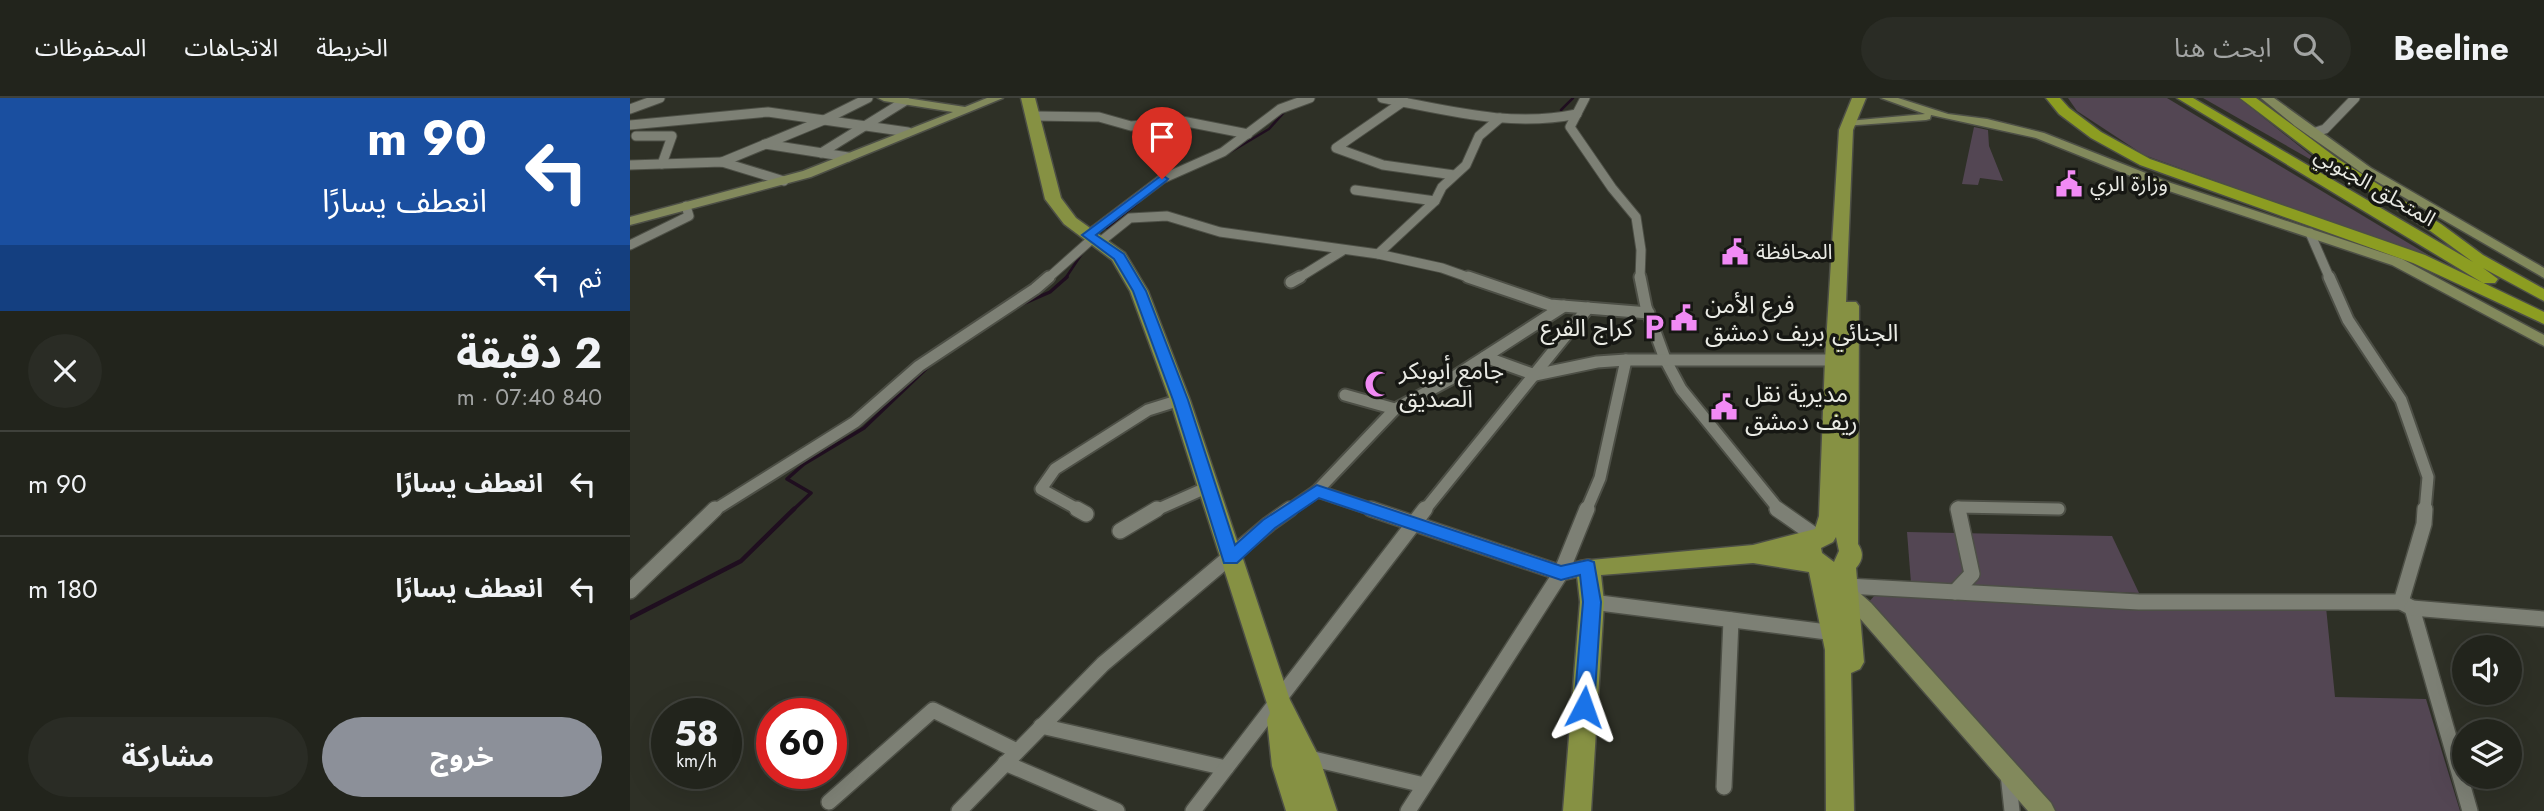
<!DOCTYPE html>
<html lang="ar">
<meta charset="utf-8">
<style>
:root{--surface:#22241c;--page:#2a2c25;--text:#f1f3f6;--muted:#a2a4a3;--line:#3f413b;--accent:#8c9099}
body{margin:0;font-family:Jost,"Noto Sans Arabic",sans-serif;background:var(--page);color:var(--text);direction:rtl;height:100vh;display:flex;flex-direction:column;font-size:26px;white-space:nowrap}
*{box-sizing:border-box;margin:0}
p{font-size:23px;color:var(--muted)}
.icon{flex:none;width:38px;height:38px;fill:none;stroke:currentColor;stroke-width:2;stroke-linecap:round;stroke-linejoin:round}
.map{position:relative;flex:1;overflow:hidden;direction:ltr}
.side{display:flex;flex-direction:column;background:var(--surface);width:630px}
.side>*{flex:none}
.hud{background:#1a4fa0;color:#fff;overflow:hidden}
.tools{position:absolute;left:1822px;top:537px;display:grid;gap:14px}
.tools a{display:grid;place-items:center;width:70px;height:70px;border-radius:50%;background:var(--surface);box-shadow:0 7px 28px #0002,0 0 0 2px var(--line);font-size:35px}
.speed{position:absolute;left:21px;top:600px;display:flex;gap:14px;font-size:35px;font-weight:700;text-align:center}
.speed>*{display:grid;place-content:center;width:91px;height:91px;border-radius:50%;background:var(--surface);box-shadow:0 7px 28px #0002,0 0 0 2px var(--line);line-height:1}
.speed small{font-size:18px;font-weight:400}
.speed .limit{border:10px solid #d22;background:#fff;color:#111}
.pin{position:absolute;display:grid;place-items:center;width:60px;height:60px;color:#fff;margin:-72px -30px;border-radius:50% 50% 50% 0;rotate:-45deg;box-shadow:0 0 7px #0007}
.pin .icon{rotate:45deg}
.me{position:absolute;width:77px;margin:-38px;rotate:4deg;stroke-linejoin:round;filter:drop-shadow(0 0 5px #0008)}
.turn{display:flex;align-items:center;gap:24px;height:147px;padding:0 28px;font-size:32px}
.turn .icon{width:91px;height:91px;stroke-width:2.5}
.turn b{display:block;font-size:49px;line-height:60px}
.then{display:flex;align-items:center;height:66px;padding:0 28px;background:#0003;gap:14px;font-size:26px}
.round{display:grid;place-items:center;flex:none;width:74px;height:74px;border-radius:37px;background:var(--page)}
.summary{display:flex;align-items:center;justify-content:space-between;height:119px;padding:0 28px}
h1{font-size:42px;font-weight:700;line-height:52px}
.cta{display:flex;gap:14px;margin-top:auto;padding:14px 28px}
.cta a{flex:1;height:80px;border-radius:42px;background:var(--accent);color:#fff;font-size:28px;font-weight:700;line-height:80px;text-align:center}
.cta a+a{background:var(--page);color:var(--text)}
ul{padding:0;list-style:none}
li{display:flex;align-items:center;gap:21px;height:105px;padding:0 28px;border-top:2px solid var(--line)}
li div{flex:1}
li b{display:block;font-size:26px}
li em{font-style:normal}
header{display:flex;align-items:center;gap:42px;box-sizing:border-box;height:98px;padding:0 35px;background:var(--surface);border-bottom:2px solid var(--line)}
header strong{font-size:33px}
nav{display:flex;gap:38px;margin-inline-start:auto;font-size:24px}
.search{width:490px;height:63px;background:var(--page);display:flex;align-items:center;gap:18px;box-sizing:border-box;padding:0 24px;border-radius:38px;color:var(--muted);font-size:26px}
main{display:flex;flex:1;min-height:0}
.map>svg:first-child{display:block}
.green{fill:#534653}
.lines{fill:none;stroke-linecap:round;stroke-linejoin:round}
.stream-far2{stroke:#1f0e1f;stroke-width:2.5}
.stream-far1{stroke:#1f0e1f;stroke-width:3.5}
.stream{stroke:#1f0e1f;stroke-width:4.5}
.street-far2-casing{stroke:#4d4f46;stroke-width:11}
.street-far1-casing{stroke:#4d4f46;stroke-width:15}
.street-casing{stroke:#4d4f46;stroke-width:18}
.secondary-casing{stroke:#4d4f46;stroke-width:3}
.primary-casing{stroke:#4d4f46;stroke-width:3}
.highway-casing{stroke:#4d4f46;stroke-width:3}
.street-far2{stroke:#7d8075;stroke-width:9}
.street-far1{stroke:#7d8075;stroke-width:11}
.street{stroke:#7d8075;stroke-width:15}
.secondary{fill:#82895c;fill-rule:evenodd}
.primary{fill:#869143;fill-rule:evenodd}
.highway{fill:#8c9d21;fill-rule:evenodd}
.route{fill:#1a73e8;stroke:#114b97;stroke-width:2}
.labels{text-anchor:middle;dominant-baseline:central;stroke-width:7;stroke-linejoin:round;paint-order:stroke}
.far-poi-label{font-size:21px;fill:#e9eae4;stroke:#161713;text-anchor:start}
.far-street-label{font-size:21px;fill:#e9eae4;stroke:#161713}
.poi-label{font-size:24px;fill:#e9eae4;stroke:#161713;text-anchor:start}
</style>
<header>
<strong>Beeline</strong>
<div class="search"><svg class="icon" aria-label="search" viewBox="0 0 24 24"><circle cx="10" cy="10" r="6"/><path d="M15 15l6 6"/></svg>ابحث هنا</div>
<nav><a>الخريطة</a><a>الاتجاهات</a><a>المحفوظات</a></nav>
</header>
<main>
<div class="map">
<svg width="1914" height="713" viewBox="0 0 1914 713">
<rect width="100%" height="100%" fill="#2e3026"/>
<g class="green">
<polygon points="1438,0 1537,0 1810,164 1514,57 1447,13"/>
<polygon points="1573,0 1609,0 1699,72"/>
<polygon points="1344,29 1358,32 1359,48 1373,83 1350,80 1348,87 1332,86"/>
<polygon points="1277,434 1482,438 1509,495 1281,485"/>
<polygon points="1245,497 1696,509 1705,599 1796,601 1830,713 1423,713 1237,506"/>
</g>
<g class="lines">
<g class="stream-far2">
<polyline points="931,12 943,0"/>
<polyline points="597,56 639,31 657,11"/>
<polyline points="477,130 508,105"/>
<polyline points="435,181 453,154"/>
</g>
<g class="stream-far1">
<polyline points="388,208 420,194 437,179"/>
<polyline points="162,413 181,395 157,381 174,366 234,330 300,267"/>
</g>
<polyline class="stream" points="0,520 111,463 164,411"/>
<g class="street-far2-casing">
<g id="street-far2">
<path d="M752,0C818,12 880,30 947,16"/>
<polyline points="955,0 940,29 982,90 1006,119 1011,152 1010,181"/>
<polyline points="774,3 706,50 753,67 824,77"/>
<polyline points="0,11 30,0"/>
<polyline points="404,18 469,19 501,28 552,23 618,36"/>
<polyline points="0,27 138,14 278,34"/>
<polyline points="1683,35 1695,31 1725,0"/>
<polyline points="6,38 42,38 32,66"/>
<polyline points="135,46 218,59"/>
<polyline points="191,55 275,3"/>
<polyline points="92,64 194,22 238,0"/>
<polyline points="0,67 92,64 154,83"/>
<polyline points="725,92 805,103"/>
<polyline points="1680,135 1700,181"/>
<polyline points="458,137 532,81 593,54 650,11 680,0"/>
<polyline points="470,144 500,120 537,118 590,134 748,156 812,170 843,181"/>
<polyline points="0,147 59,118 56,108"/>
<polyline points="748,156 805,103 812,89 836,67 849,38 870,20"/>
<polyline points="417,181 462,141"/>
<polyline points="667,181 712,153"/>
</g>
</g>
<g class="street-far1-casing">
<g id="street-far1">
<polyline points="838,179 920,207 1019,215"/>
<polyline points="1010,179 1016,209 1035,261 1051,291 1150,413"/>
<polyline points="1699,179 1718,222 1771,302 1798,379 1795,413"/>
<polyline points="661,184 670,179"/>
<polyline points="855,259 905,277 967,264 996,262 1204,262"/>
<polyline points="715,297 765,311"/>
<polyline points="687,393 747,413"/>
<polyline points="83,413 225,324 289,268 405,191 419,179"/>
<polyline points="451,413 411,391 425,371 518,312 550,302"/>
<polyline points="524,413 578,389"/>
<polyline points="658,413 687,393 765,311 819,282 934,208"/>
<polyline points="794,413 958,210"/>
<polyline points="956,413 970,380 996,262"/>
<polyline points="1329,413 1328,409 1429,411"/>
</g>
</g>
<g class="street-casing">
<g id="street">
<polyline points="447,411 456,416"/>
<polyline points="741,411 931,475 957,411"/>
<polyline points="1147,411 1187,439"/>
<polyline points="490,433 527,411"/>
<polyline points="1217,488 1509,504 1771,504 1794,426 1795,411"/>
<polyline points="0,493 85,411"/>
<polyline points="1325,494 1342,476 1328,411"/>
<polyline points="962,504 1205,535"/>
<polyline points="1771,504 1782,510 1840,713"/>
<polyline points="1782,510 1914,521"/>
<polyline points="411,628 596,670"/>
<polyline points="675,659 794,687"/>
<polyline points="375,665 487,713"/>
<polyline points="1378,676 1382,713"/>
<polyline points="1094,689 1101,522"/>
<polyline points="199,704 303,612 387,653"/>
<polyline points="329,713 473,566 639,426 660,411"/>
<polyline points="563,713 795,411"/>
<polyline points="778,713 931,475 958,469"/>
</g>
</g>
<g class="secondary-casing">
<g id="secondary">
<polygon points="248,0 276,0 335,9 357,0 373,0 181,79 0,127 0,119 173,73 323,14 254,3"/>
<polygon points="1251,0 1268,0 1318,16 1357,21 1414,35 1541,85 1772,161 1914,237 1914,248 1762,167 1533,91 1406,40 1301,17 1300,21 1296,22 1214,28 1214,24 1218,23 1295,16"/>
<polygon points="1631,0 1644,0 1741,70 1914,170 1914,180 1732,75 1665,28"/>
<polygon points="1217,488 1224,490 1241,505 1421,705 1425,713 1398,713 1227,517 1207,496 1210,490"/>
</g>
</g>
<g class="primary-casing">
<g id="primary">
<polygon points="391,0 405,0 431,100 446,120 495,155 518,193 560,302 660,602 689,659 707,713 656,713 642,668 637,622 640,615 540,302 500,193 482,162 434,126 415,101"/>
<path d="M1222,0H1236L1223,32L1216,204H1226L1229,208L1228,446C1234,455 1233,462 1226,470L1234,564L1230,571L1221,575L1224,713H1196L1195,552L1179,474L1123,465L971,477L974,504L961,713H933L950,504L946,469L950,463L1123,447L1185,431L1189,418L1195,262L1209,32ZM1206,439L1209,453L1204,464L1192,455L1191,450L1203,444Z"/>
</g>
</g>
<g class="highway-casing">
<g id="highway">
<polygon points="1416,0 1430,0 1439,10 1471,34 1520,61 1795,157 1914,214 1914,226 1783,165 1510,67 1461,40 1429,16"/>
<polygon points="1547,0 1563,0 1843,164 1799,132 1698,67 1610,0 1626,0 1708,61 1811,126 1853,157 1914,191 1914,203 1853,170 1868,181 1865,185 1853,185"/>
</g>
</g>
<use href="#street-far2" class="street-far2"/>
<use href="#street-far1" class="street-far1"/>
<use href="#street" class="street"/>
<use href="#secondary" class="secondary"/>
<use href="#primary" class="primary"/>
<use href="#highway" class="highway"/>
</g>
<polygon class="route" points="532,77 538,81 536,83 466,137 494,156 516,193 558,302 605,447 633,422 687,387 931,468 958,462 964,464 971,504 964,609 962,615 954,617 947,615 944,609 953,504 950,477 931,482 689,400 645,430 607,465 594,465 543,302 503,193 484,161 452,137"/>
<defs>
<g id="civic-bare" transform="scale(2.1)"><path d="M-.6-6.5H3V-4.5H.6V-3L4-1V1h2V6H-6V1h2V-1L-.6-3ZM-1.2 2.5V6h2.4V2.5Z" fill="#f18af4" stroke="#161713" stroke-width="2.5" paint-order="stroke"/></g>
<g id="parking-bare" transform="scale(2.1)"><path d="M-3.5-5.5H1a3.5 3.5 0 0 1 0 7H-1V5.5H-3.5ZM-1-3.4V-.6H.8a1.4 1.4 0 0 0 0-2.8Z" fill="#f18af4" stroke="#161713" stroke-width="2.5" paint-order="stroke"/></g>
<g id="mosque-bare" transform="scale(2.1)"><path d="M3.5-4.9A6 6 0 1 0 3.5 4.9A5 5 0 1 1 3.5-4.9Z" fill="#f18af4" stroke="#161713" stroke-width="2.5" paint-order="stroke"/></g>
</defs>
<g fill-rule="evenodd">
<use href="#civic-bare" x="1439" y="86"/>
<use href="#civic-bare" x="1105" y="154"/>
<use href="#civic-bare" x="1054" y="220"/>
<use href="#parking-bare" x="1024" y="229"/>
<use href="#mosque-bare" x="748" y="286"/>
<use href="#civic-bare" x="1094" y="309"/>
</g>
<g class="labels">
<g class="far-poi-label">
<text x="1460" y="86">وزارة الري</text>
<text x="1126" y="154">المحافظة</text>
</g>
<g class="far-street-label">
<text transform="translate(1745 89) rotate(30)">المتحلق الجنوبي</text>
</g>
<g class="poi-label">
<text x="1075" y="206">فرع الأمن<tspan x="1075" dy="28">الجنائي بريف دمشق</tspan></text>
<text x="1003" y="229" text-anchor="end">كراج الفرع</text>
<text x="769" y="272">جامع أبوبكر<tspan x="769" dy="28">الصديق</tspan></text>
<text x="1115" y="295">مديرية نقل<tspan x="1115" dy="28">ريف دمشق</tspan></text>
</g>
</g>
</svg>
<div class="tools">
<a><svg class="icon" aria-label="sound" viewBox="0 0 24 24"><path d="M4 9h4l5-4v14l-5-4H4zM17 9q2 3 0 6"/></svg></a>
<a><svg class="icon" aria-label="layers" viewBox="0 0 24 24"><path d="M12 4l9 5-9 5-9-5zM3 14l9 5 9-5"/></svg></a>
</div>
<div class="speed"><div>58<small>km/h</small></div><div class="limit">60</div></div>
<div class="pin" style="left:532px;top:81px;background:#d93025"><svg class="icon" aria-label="arrive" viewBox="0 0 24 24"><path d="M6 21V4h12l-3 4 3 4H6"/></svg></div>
<svg class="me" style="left:954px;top:609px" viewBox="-20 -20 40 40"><path d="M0-17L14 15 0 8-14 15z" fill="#1a73e8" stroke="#fff" stroke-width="4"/></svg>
</div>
<section class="side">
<div class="hud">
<div class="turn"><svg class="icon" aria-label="left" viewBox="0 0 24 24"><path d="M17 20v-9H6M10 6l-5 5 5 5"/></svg><div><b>90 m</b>انعطف يسارًا</div></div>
<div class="then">ثم<svg class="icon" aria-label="left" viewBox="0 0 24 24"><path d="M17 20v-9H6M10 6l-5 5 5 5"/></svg></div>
</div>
<div class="summary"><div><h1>2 دقيقة</h1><p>840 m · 07:40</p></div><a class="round"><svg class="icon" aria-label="close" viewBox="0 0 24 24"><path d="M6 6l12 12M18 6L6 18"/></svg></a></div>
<ul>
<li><svg class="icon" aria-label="left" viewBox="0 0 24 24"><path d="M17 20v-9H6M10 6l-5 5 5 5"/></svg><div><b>انعطف يسارًا</b></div><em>90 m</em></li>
<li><svg class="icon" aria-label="left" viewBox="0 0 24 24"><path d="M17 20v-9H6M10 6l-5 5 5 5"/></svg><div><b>انعطف يسارًا</b></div><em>180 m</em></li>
</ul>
<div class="cta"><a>خروج</a><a>مشاركة</a></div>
</section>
</main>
